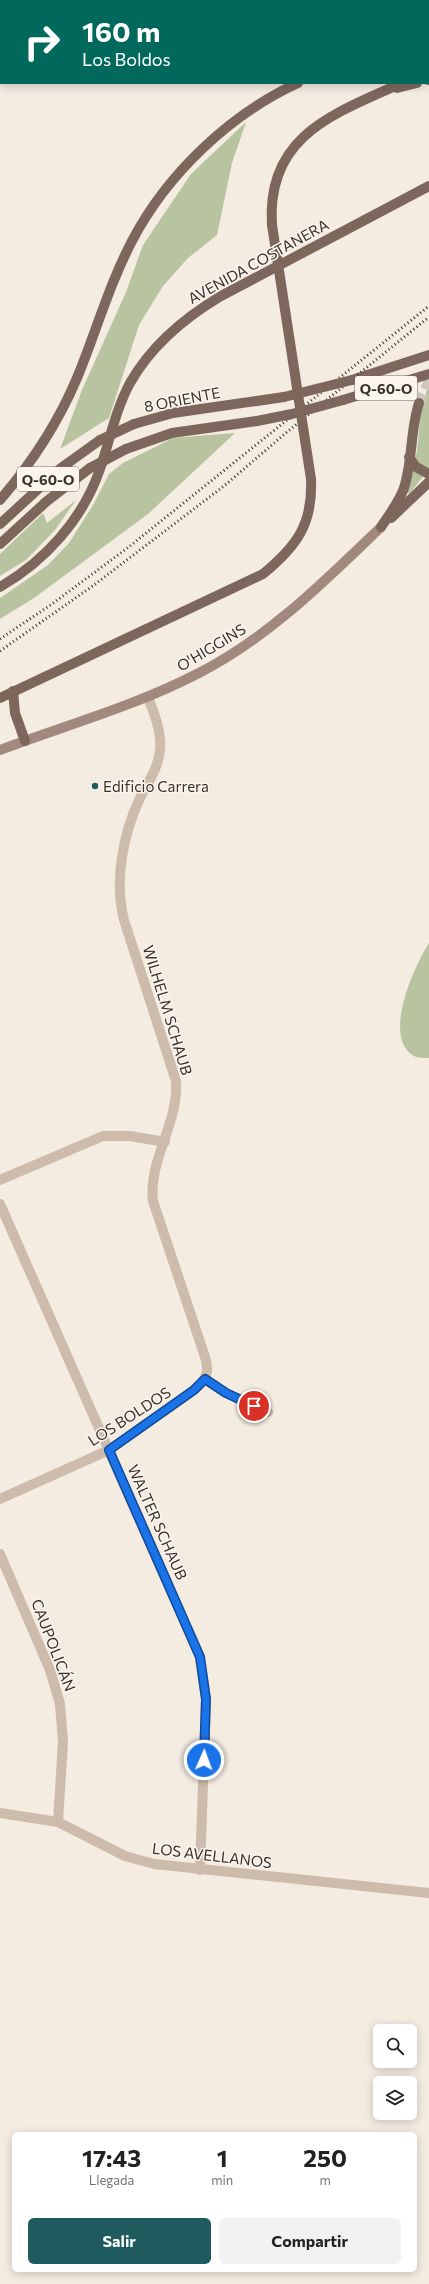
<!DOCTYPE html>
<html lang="es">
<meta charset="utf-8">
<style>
:root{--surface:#fff;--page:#f2f2f2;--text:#222;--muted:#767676;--accent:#1f5a5e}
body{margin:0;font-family:Commissioner,sans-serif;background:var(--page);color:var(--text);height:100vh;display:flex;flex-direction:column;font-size:15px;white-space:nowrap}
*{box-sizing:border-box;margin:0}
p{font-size:13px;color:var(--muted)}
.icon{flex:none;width:22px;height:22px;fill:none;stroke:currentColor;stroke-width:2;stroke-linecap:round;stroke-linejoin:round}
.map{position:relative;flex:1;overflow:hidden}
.sheet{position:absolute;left:12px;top:2132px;width:405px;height:140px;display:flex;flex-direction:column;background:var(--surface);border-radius:6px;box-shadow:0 2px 10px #0003}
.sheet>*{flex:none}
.top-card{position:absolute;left:0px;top:0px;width:429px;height:84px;box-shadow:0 2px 10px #0003;background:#00695c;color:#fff;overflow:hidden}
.fabs{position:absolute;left:373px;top:2024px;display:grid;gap:8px}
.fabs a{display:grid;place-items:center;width:44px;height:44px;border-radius:6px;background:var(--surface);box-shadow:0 2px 10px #0003;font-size:20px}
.pin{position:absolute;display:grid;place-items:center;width:34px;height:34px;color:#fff;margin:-17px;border:2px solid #fff;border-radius:50%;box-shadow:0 1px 4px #0007}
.me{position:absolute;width:44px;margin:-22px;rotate:2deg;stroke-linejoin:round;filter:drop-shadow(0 0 3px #0008)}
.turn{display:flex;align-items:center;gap:14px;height:84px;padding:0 16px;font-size:18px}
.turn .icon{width:52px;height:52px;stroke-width:2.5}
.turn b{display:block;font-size:28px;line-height:34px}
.eta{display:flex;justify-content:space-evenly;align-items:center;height:68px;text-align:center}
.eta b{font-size:24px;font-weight:700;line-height:28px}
.button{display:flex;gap:8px;margin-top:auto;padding:8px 16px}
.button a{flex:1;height:46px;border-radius:6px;background:var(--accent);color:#fff;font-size:16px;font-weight:700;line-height:46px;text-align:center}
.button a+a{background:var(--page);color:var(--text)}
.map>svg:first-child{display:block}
.green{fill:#b8c4a0}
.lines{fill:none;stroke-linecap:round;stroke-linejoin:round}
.primary-tunnel{stroke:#cfc6bd;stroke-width:10;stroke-dasharray:10 5;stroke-linecap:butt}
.minor{stroke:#cdbbac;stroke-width:10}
.secondary{stroke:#a18a7d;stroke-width:10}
.primary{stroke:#7d675c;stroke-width:10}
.rail{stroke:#3b302b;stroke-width:3;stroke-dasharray:1 3;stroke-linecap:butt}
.primary-bridge{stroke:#7d675c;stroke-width:10}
.route-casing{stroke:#114b97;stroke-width:10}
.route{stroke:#1a73e8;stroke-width:7}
.poi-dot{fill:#1f5a5e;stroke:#fbf5ee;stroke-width:1.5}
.labels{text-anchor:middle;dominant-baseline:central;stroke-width:3;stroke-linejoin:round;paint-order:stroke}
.shield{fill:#fbf5ee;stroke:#756b66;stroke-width:1}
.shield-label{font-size:14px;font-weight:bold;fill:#3b302b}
.street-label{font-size:15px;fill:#3b302b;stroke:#fbf5ee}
.poi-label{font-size:15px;fill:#3b302b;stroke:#fbf5ee;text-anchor:start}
</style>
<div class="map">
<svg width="429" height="2284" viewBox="0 0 429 2284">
<rect width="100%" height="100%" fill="#f4ebe1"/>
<g class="green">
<polygon points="246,122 232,163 217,235 188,258 163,286 139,325 109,418 60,449 82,390 126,292 143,245 191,174"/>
<polygon points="429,383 429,469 410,493 406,493 417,451 421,411"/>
<polygon points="235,433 148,514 34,598 0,619 0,598 48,565 69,543 93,505 109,474 123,463 173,438"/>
<polygon points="76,500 55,530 26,560 0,576 0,554 43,513 47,523"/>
<path d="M429,943V1058C425,1058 418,1058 414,1056C381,1037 415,965 429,943Z"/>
</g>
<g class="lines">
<polyline class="primary-tunnel" points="419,403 429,381"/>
<g class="minor">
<polyline points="0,1180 103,1136 130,1136 165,1142"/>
<polyline points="0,1204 200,1657 206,1699 200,1870"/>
<polyline points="205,1379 226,1393 268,1412"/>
<path d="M0,1499L109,1450L194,1390C206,1380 210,1372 205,1357L153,1201C148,1160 179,1123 176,1081L124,920C114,881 123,834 140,798C148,782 158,769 160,750C162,733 154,713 148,697"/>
<polyline points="0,1554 50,1670 60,1704 63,1742 58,1822"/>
<polyline points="0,1813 58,1822 125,1856 154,1864 429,1893"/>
</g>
<path class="secondary" d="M0,750C66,725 135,706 197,674C268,638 324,582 381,527"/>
<g class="primary">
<polyline points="428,48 429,48"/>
<polyline points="428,72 429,71"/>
<polyline points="428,80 429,80"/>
<polyline points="397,88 417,83"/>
<path d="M272,225C266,136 333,114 402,83"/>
<polyline points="352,380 429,355"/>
<polyline points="343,400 429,374"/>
<polyline points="134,424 173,413 284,397"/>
<polyline points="126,449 172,433 257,421"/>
<polyline points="409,457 416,467 429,474"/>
<path d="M0,500C31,464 58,423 77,378C96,332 109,285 132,241C167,174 230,114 298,83"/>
<polyline points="391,518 429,482"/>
<polyline points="0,524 61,468 100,440"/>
<path d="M381,527C389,515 399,502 404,488C413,460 410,430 419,403"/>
<polyline points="0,544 47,501 90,468"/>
<path d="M0,587C45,561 83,519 100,469C110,440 115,411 130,383C151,346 184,318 221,296L429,186"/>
<polyline points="13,691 15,713 25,741"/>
<path d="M0,698L263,574C297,546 313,524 311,479"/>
</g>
<g class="rail">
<polyline points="0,639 52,604 130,546 429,306"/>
<polyline points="0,651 94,585 224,486 287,432 429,317"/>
</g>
<g class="primary-bridge">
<polyline points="272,225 311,479"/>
<polyline points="284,397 352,380"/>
<polyline points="257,421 292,414 343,400"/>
<polyline points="100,440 134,424"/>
<polyline points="90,468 126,449"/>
</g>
</g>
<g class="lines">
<g class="route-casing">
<polyline id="route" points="204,1760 206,1699 200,1657 109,1450 194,1390 205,1379 226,1393 254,1406"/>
</g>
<use href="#route" class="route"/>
</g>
<circle class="poi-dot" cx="95" cy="786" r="4"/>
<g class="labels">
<g class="shield">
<rect x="355" y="376" width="62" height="24" rx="3"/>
<rect x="17" y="467" width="62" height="24" rx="3"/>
</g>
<g class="shield-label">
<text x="386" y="388">Q-60-O</text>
<text x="48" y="479">Q-60-O</text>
</g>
<g class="street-label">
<text transform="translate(258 261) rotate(-29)">AVENIDA COSTANERA</text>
<text transform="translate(182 399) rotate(-11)">8 ORIENTE</text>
<text transform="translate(211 647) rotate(-31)">O'HIGGINS</text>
<text transform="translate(168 1010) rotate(73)">WILHELM SCHAUB</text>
<text transform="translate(129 1416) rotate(-33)">LOS BOLDOS</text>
<text transform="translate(158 1522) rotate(66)">WALTER SCHAUB</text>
<text transform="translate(54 1645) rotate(69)">CAUPOLICÁN</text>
<text transform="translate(212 1855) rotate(7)">LOS AVELLANOS</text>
</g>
<g class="poi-label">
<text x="103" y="786">Edificio Carrera</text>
</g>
</g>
</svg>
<div class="fabs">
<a><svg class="icon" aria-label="search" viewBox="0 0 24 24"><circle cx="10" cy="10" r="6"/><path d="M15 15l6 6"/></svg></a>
<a><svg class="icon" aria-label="layers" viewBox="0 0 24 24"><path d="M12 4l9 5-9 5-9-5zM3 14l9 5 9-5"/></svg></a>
</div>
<div class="pin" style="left:254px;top:1406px;background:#d93025"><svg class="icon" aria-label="arrive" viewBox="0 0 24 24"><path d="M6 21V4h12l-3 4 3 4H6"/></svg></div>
<svg class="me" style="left:204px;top:1760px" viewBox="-20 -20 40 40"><circle r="17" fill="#1a73e8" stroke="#fff" stroke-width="3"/><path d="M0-11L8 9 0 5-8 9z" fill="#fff"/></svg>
<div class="top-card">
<div class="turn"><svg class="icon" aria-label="right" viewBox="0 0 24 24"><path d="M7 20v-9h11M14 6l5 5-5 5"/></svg><div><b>160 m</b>Los Boldos</div></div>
</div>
<section class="sheet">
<div class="eta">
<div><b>17:43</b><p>Llegada</p></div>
<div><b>1</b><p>min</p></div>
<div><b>250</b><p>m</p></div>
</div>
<div class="button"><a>Salir</a><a>Compartir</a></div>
</section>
</div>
